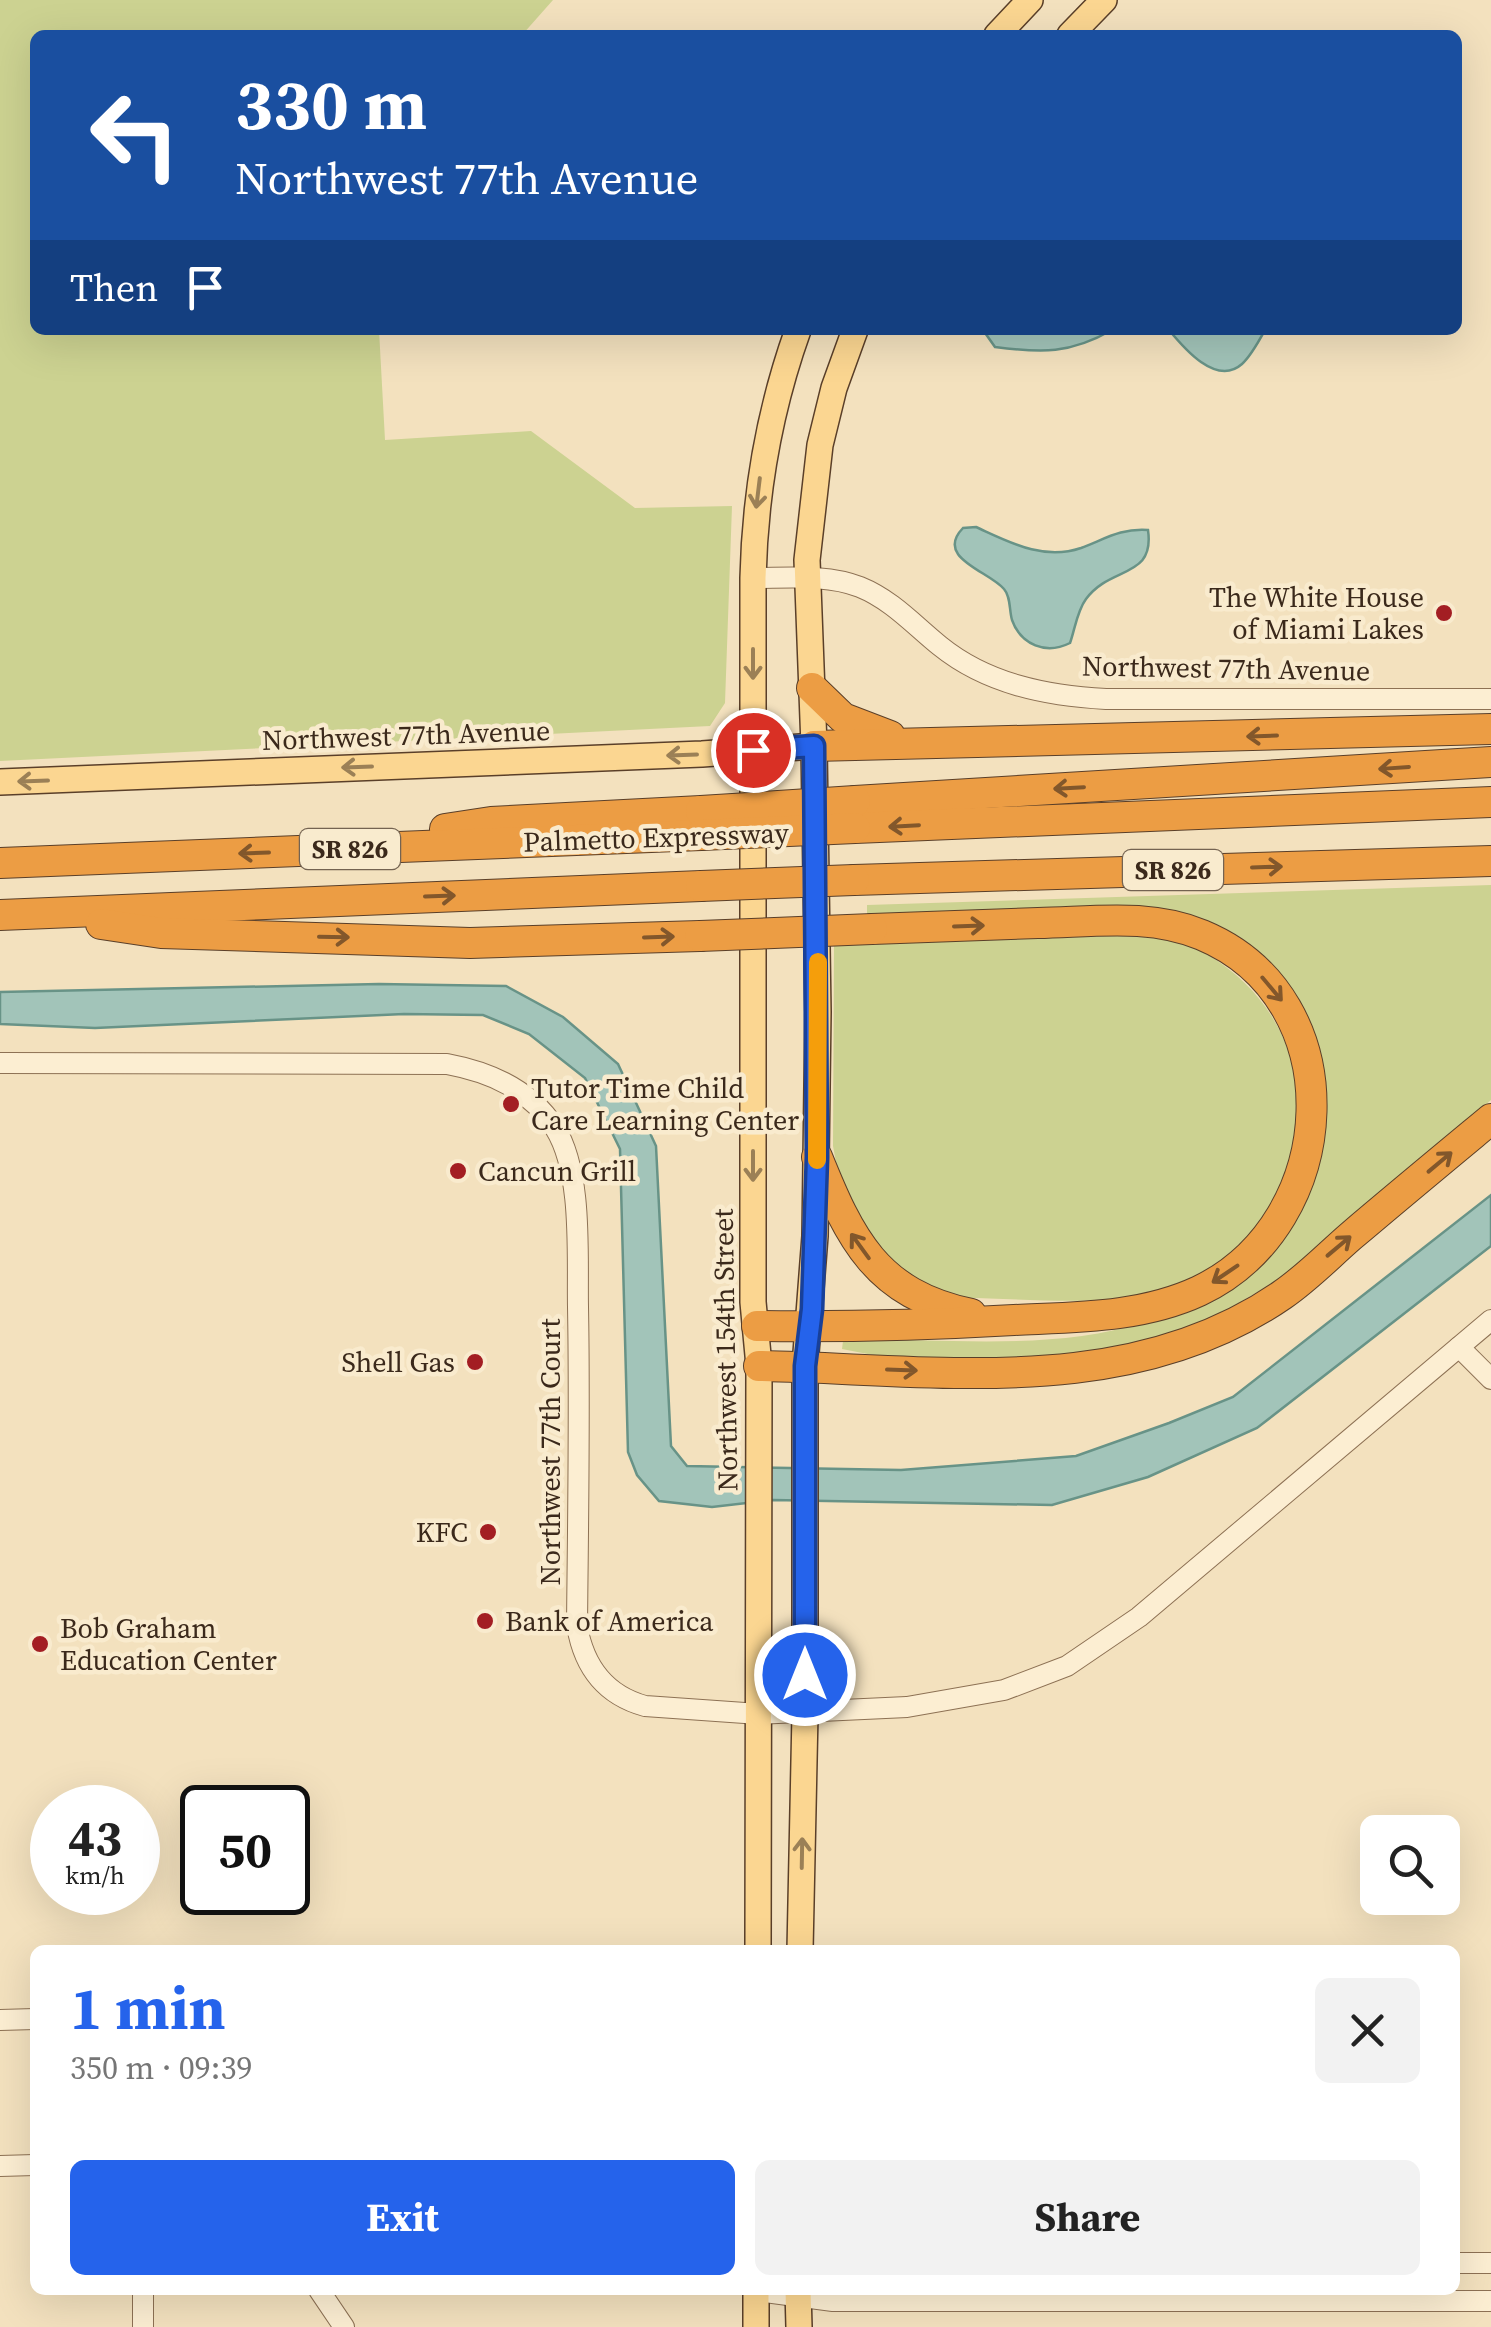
<!DOCTYPE html>
<meta charset="utf-8">
<style>
:root{--surface:#fff;--page:#f2f2f2;--text:#222;--muted:#767676;--accent:#2563eb}
body{margin:0;font-family:"Source Serif 4",serif;background:var(--page);color:var(--text);height:100vh;display:flex;flex-direction:column;font-size:38px;white-space:nowrap}
*{box-sizing:border-box;margin:0}
p{font-size:32px;color:var(--muted)}
.icon{flex:none;width:55px;height:55px;fill:none;stroke:currentColor;stroke-width:2;stroke-linecap:round;stroke-linejoin:round}
.map{position:relative;flex:1;overflow:hidden}
.panel{position:absolute;left:30px;top:1945px;width:1430px;height:350px;display:flex;flex-direction:column;background:var(--surface);border-radius:15px;box-shadow:0 10px 40px #0002}
.panel>*{flex:none}
.hud{position:absolute;left:30px;top:30px;width:1432px;height:305px;border-radius:15px;box-shadow:0 10px 40px #0002;background:#1a4fa0;color:#fff;overflow:hidden}
.tools{position:absolute;left:1360px;top:1815px;display:grid;gap:20px}
.tools a{display:grid;place-items:center;width:100px;height:100px;border-radius:15px;background:var(--surface);box-shadow:0 10px 40px #0002;font-size:50px}
.speed{position:absolute;left:30px;top:1785px;display:flex;gap:20px;font-size:50px;font-weight:700;text-align:center}
.speed>*{display:grid;place-content:center;width:130px;height:130px;border-radius:50%;background:var(--surface);box-shadow:0 10px 40px #0002;line-height:1}
.speed small{font-size:25px;font-weight:400}
.speed .limit{border:5px solid #111;border-radius:15px;background:#fff;color:#111}
.pin{position:absolute;display:grid;place-items:center;width:85px;height:85px;color:#fff;margin:-42px;border:5px solid #fff;border-radius:50%;box-shadow:0 2px 10px #0007}
.me{position:absolute;width:110px;margin:-55px;rotate:0deg;stroke-linejoin:round;filter:drop-shadow(0 0 8px #0008)}
.turn{display:flex;align-items:center;gap:35px;height:210px;padding:0 40px;font-size:45px}
.turn .icon{width:130px;height:130px;stroke-width:2.5}
.turn b{display:block;font-size:70px;line-height:85px}
.then{display:flex;align-items:center;height:95px;padding:0 40px;background:#0003;gap:20px;font-size:38px}
.round{display:grid;place-items:center;flex:none;width:105px;height:105px;border-radius:15px;background:var(--page)}
.headline{display:flex;align-items:center;justify-content:space-between;height:170px;padding:0 40px}
h1{font-size:60px;font-weight:700;line-height:75px;color:var(--accent)}
.cta{display:flex;gap:20px;margin-top:auto;padding:20px 40px}
.cta a{flex:1;height:115px;border-radius:15px;background:var(--accent);color:#fff;font-size:40px;font-weight:700;line-height:115px;text-align:center}
.cta a+a{background:var(--page);color:var(--text)}
.map>svg:first-child{display:block}
.green{fill:#ccd291}
.water{fill:#a2c4b9;stroke:#689387;stroke-width:2.5}
.lines{fill:none;stroke-linecap:round;stroke-linejoin:round}
.minor-casing{stroke:#8d7154;stroke-width:22}
.major-casing{stroke:#5a3f29;stroke-width:28}
.highway-casing{stroke:#5a3f29;stroke-width:32}
.minor{stroke:#fceed2;stroke-width:20}
.major{stroke:#fbd691;stroke-width:25}
.highway{stroke:#ec9d44;stroke-width:30}
.highway-bridge-casing{stroke:#5a3f29;stroke-width:32;stroke-linecap:butt}
.highway-bridge{stroke:#ec9d44;stroke-width:30}
.oneway{stroke:#9b8056}
.oneway2{stroke:#82572b}
.route-casing{stroke:#184099;stroke-width:25}
.route{stroke:#2563eb;stroke-width:18}
.slow{stroke:#f59e0b;stroke-width:18}
.poi-dot{fill:#a31e23;stroke:#f9ebce;stroke-width:4}
.labels{text-anchor:middle;dominant-baseline:central;stroke-width:9;stroke-linejoin:round;paint-order:stroke}
.shield{fill:#f9ebce;stroke:#746351;stroke-width:2.5}
.shield-label{font-size:25px;font-weight:bold;fill:#3b291b}
.poi-label{font-size:28px;fill:#3b291b;stroke:#f9ebce;text-anchor:start}
.street-label{font-size:28px;fill:#3b291b;stroke:#f9ebce}
</style>
<div class="map">
<svg width="1491" height="2327" viewBox="0 0 1491 2327">
<rect width="100%" height="100%" fill="#f3e1be"/>
<g class="green">
<polygon points="0,0 553,0 522,35 35,35 35,330 379,330 385,440 531,431 635,508 732,506 725,703 710,726 0,761"/>
<path d="M1491,885V1100L1279,1279L1222,1313L1131,1348L1014,1360L883,1357L842,1349L843,1341L854,1339C946,1339 1056,1351 1144,1322C1182,1309 1219,1284 1254,1265L1321,1076L1219,933L867,916V905Z"/>
<path d="M1128,931C1155,937 1184,940 1208,955C1301,1010 1323,1120 1271,1213C1252,1246 1211,1273 1176,1287C1122,1309 1024,1298 964,1298L941,1295L897,1270L844,1205L833,1146L834,945Z"/>
</g>
<g class="water">
<path d="M983,330H1112C1070,354 1042,353 995,347Z"/>
<path d="M1169,330H1265C1259,341 1251,356 1242,364C1216,387 1183,347 1169,330Z"/>
<path d="M976,527C1009,542 1043,561 1081,548C1105,539 1121,528 1148,530C1155,579 1111,565 1086,599C1077,611 1075,629 1070,643C1046,655 1021,645 1012,620C1009,610 1011,597 1004,589C989,571 934,558 963,528Z"/>
<polygon points="379,984 506,986 563,1017 618,1064 656,1146 671,1446 687,1466 901,1470 1076,1456 1169,1423 1233,1397 1491,1195 1491,1246 1257,1428 1148,1477 1052,1505 773,1500 712,1507 659,1501 637,1475 628,1452 620,1149 585,1078 529,1034 483,1015 404,1014 95,1028 0,1024 0,992"/>
</g>
<g class="lines">
<g class="minor-casing">
<g id="minor">
<path d="M753,578C787,578 828,574 860,587C892,600 914,625 940,646C987,684 1047,696 1106,699H1491"/>
<path d="M0,1063L447,1064C490,1072 530,1089 555,1128C583,1173 577,1255 578,1307C580,1413 578,1520 577,1626C584,1667 605,1695 645,1706L759,1714L907,1707L1004,1690L1067,1666L1139,1617L1491,1320"/>
<polyline points="1459,1347 1491,1379"/>
<polyline points="0,2020 35,2019"/>
<polyline points="0,2166 35,2165"/>
<polyline points="1455,2263 1491,2263"/>
<polyline points="319,2290 344,2327"/>
<polyline points="756,2291 833,2301 1491,2301"/>
<polyline points="143,2327 143,2290"/>
</g>
</g>
<g class="major-casing">
<g id="major">
<polyline points="997,35 1030,0"/>
<polyline points="1070,35 1104,0"/>
<polyline points="0,782 702,754 814,746"/>
<path d="M758,1950L759,1366L753,1302V578C755,492 769,411 798,330"/>
<polyline points="800,1950 805,1714 805,1366 815,1236 818,1012 814,746 807,560 820,445 834,388 855,330"/>
<polyline points="756,2290 756,2327"/>
<polyline points="798,2290 799,2327"/>
</g>
</g>
<g class="highway-casing">
<g id="highway">
<polyline points="812,688 843,718 890,736"/>
<polyline points="814,746 1491,729"/>
<polyline points="855,801 1491,762"/>
<polyline points="855,828 1491,802"/>
<polyline points="445,829 491,822 701,811"/>
<polyline points="0,863 701,835"/>
<polyline points="854,880 1491,861"/>
<polyline points="0,915 701,886"/>
<polyline points="101,924 161,933 470,943 700,936"/>
<path d="M817,1157C850,1239 876,1294 971,1314"/>
<path d="M757,1326C843,1327 928,1325 1014,1320C1076,1317 1141,1318 1199,1291C1342,1223 1355,999 1202,935C1150,913 1093,922 1038,923C983,925 927,927 872,929"/>
<path d="M759,1366C935,1369 1127,1402 1282,1295C1307,1278 1329,1255 1351,1236C1398,1196 1444,1158 1491,1119"/>
</g>
</g>
<use href="#minor" class="minor"/>
<use href="#major" class="major"/>
<use href="#highway" class="highway"/>
<g class="highway-bridge-casing">
<g id="highway-bridge">
<polyline points="701,811 855,801"/>
<polyline points="701,835 855,828"/>
<polyline points="701,886 854,880"/>
<polyline points="700,936 872,929"/>
</g>
</g>
<use href="#highway-bridge" class="highway-bridge"/>
</g>
<defs><path id="oneway-shaft" d="M-6 0H5M1.5-3L5.5 0L1.5 3" fill="none" stroke-width="1.6" stroke-linecap="round" stroke-linejoin="round" transform="scale(2.5)"/></defs>
<g class="oneway">
<use href="#oneway-shaft" transform="translate(758 493) rotate(97)"/>
<use href="#oneway-shaft" transform="translate(753 664) rotate(90)"/>
<use href="#oneway-shaft" transform="translate(682 755) rotate(178)"/>
<use href="#oneway-shaft" transform="translate(357 767) rotate(178)"/>
<use href="#oneway-shaft" transform="translate(33 781) rotate(178)"/>
<use href="#oneway-shaft" transform="translate(753 1166) rotate(90)"/>
<use href="#oneway-shaft" transform="translate(802 1853) rotate(-89)"/>
</g>
<g class="oneway2">
<use href="#oneway-shaft" transform="translate(1262 736) rotate(178)"/>
<use href="#oneway-shaft" transform="translate(1394 768) rotate(176)"/>
<use href="#oneway-shaft" transform="translate(1069 788) rotate(177)"/>
<use href="#oneway-shaft" transform="translate(904 826) rotate(177)"/>
<use href="#oneway-shaft" transform="translate(254 853) rotate(178)"/>
<use href="#oneway-shaft" transform="translate(1267 867) rotate(-2)"/>
<use href="#oneway-shaft" transform="translate(440 896) rotate(-2)"/>
<use href="#oneway-shaft" transform="translate(969 926) rotate(-2)"/>
<use href="#oneway-shaft" transform="translate(334 937) rotate(1)"/>
<use href="#oneway-shaft" transform="translate(659 937) rotate(-2)"/>
<use href="#oneway-shaft" transform="translate(1272 989) rotate(50)"/>
<use href="#oneway-shaft" transform="translate(1440 1162) rotate(-40)"/>
<use href="#oneway-shaft" transform="translate(860 1246) rotate(-126)"/>
<use href="#oneway-shaft" transform="translate(1339 1246) rotate(-40)"/>
<use href="#oneway-shaft" transform="translate(1225 1274) rotate(146)"/>
<use href="#oneway-shaft" transform="translate(902 1370) rotate(2)"/>
</g>
<g class="lines">
<g class="route-casing">
<polyline id="route" points="753,750 814,746 817,1157 812,1309 805,1366 805,1675"/>
</g>
<use href="#route" class="route"/>
<polyline class="slow" points="817,1160 818,962"/>
</g>
<g class="poi-dot">
<circle cx="1444" cy="613" r="10"/>
<circle cx="511" cy="1104" r="10"/>
<circle cx="458" cy="1171" r="10"/>
<circle cx="475" cy="1362" r="10"/>
<circle cx="488" cy="1532" r="10"/>
<circle cx="485" cy="1621" r="10"/>
<circle cx="40" cy="1644" r="10"/>
</g>
<g class="labels">
<g class="shield">
<rect x="300" y="829" width="100" height="40" rx="8"/>
<rect x="1123" y="850" width="100" height="40" rx="8"/>
</g>
<g class="shield-label">
<text x="350" y="849">SR 826</text>
<text x="1173" y="870">SR 826</text>
</g>
<g class="poi-label">
<text x="1424" y="597" text-anchor="end">The White House<tspan x="1424" dy="32">of Miami Lakes</tspan></text>
<text x="531" y="1088">Tutor Time Child<tspan x="531" dy="32">Care Learning Center</tspan></text>
<text x="478" y="1171">Cancun Grill</text>
<text x="455" y="1362" text-anchor="end">Shell Gas</text>
<text x="468" y="1532" text-anchor="end">KFC</text>
<text x="505" y="1621">Bank of America</text>
<text x="60" y="1628">Bob Graham<tspan x="60" dy="32">Education Center</tspan></text>
</g>
<g class="street-label">
<text transform="translate(1226 668) rotate(1)">Northwest 77th Avenue</text>
<text transform="translate(406 735) rotate(-2)">Northwest 77th Avenue</text>
<text transform="translate(656 837) rotate(-2)">Palmetto Expressway</text>
<text transform="translate(725 1350) rotate(-91)">Northwest 154th Street</text>
<text transform="translate(550 1452) rotate(-90)">Northwest 77th Court</text>
</g>
</g>
</svg>
<div class="tools">
<a><svg class="icon" aria-label="search" viewBox="0 0 24 24"><circle cx="10" cy="10" r="6"/><path d="M15 15l6 6"/></svg></a>
</div>
<div class="speed"><div>43<small>km/h</small></div><div class="limit">50</div></div>
<div class="pin" style="left:753px;top:750px;background:#d93025"><svg class="icon" aria-label="arrive" viewBox="0 0 24 24"><path d="M6 21V4h12l-3 4 3 4H6"/></svg></div>
<svg class="me" style="left:805px;top:1675px" viewBox="-20 -20 40 40"><circle r="17" fill="#2563eb" stroke="#fff" stroke-width="3"/><path d="M0-11L8 9 0 5-8 9z" fill="#fff"/></svg>
<div class="hud">
<div class="turn"><svg class="icon" aria-label="left" viewBox="0 0 24 24"><path d="M17 20v-9H6M10 6l-5 5 5 5"/></svg><div><b>330 m</b>Northwest 77th Avenue</div></div>
<div class="then">Then<svg class="icon" aria-label="arrive" viewBox="0 0 24 24"><path d="M6 21V4h12l-3 4 3 4H6"/></svg></div>
</div>
<section class="panel">
<div class="headline"><div><h1>1 min</h1><p>350 m · 09:39</p></div><a class="round"><svg class="icon" aria-label="close" viewBox="0 0 24 24"><path d="M6 6l12 12M18 6L6 18"/></svg></a></div>
<div class="cta"><a>Exit</a><a>Share</a></div>
</section>
</div>
